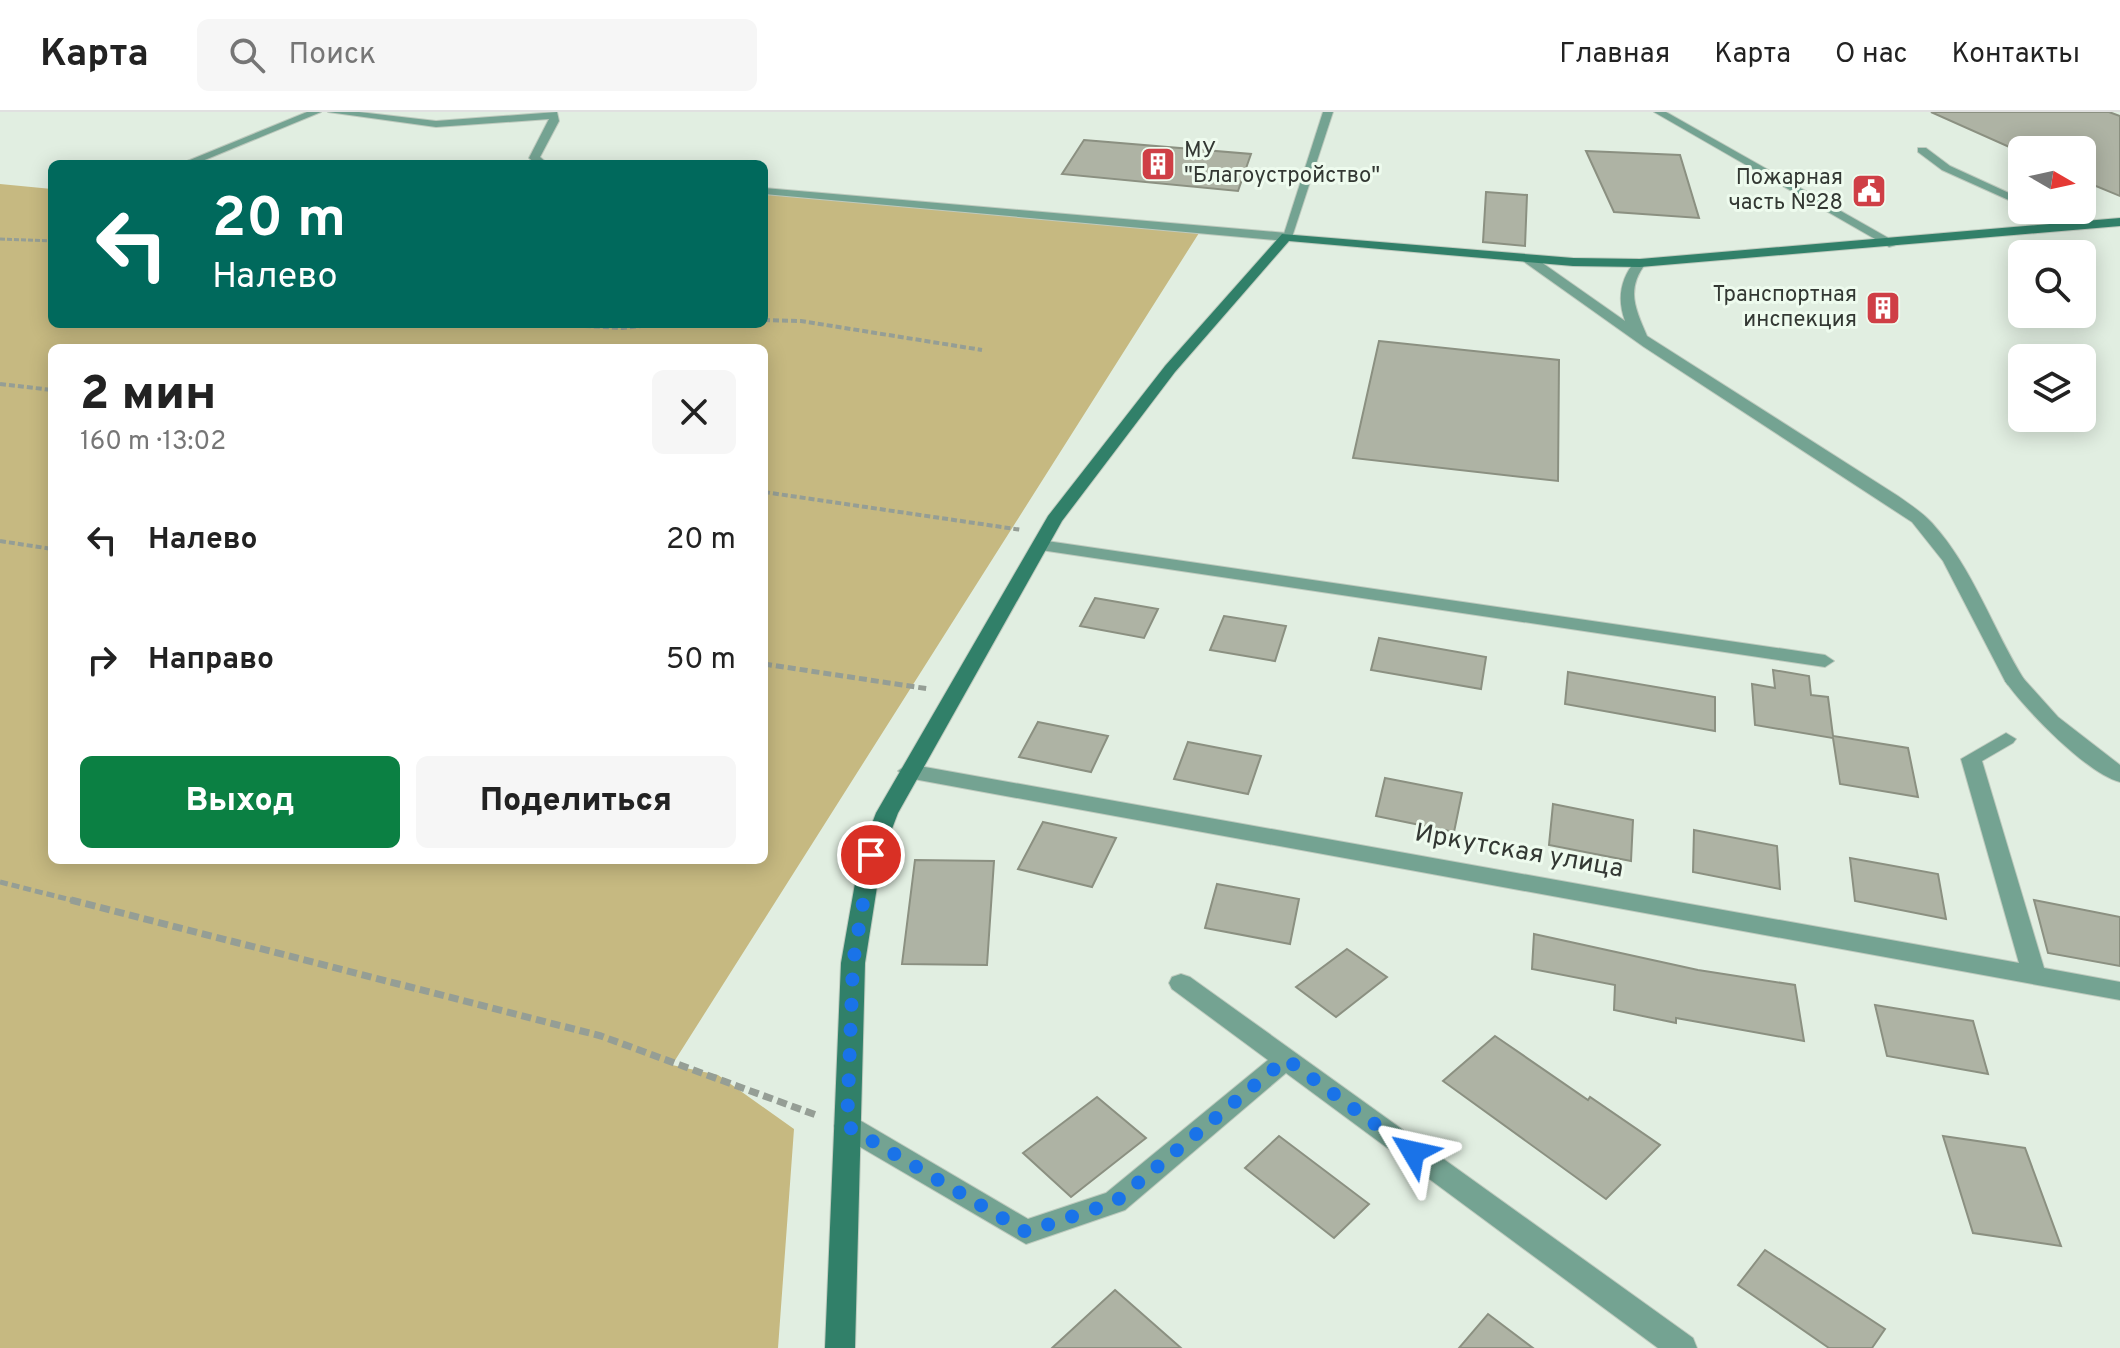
<!DOCTYPE html>
<html lang="ru">
<meta charset="utf-8">
<style>
:root{--surface:#fff;--page:#f6f6f6;--text:#222;--muted:#767676;--line:#e0e0e0;--accent:#0b8043}
body{margin:0;font-family:Overpass,sans-serif;background:var(--page);color:var(--text);height:100vh;display:flex;flex-direction:column;font-size:30px;white-space:nowrap}
*{box-sizing:border-box;margin:0}
p{font-size:26px;color:var(--muted)}
.icon{flex:none;width:44px;height:44px;fill:none;stroke:currentColor;stroke-width:2;stroke-linecap:round;stroke-linejoin:round}
.map{position:relative;flex:1;overflow:hidden}
.sheet{position:absolute;left:48px;top:232px;width:720px;height:520px;display:flex;flex-direction:column;background:var(--surface);border-radius:12px;box-shadow:0 4px 20px #0003}
.sheet>*{flex:none}
.top-card{position:absolute;left:48px;top:48px;width:720px;height:168px;border-radius:12px;box-shadow:0 4px 20px #0003;background:#00695c;color:#fff;overflow:hidden}
.needle{width:52px;rotate:99deg}
.tools{position:absolute;left:2008px;top:24px;display:grid;gap:16px}
.tools a{display:grid;place-items:center;width:88px;height:88px;border-radius:12px;background:var(--surface);box-shadow:0 4px 20px #0003;font-size:40px}
.pin{position:absolute;display:grid;place-items:center;width:68px;height:68px;color:#fff;margin:-34px;border:4px solid #fff;border-radius:50%;box-shadow:0 2px 8px #0007}
.me{position:absolute;width:88px;margin:-44px;rotate:306deg;stroke-linejoin:round;filter:drop-shadow(0 0 6px #0008)}
.turn{display:flex;align-items:center;gap:28px;height:168px;padding:0 32px;font-size:36px}
.turn .icon{width:104px;height:104px;stroke-width:2.5}
.turn b{display:block;font-size:56px;line-height:68px}
.round{display:grid;place-items:center;flex:none;width:84px;height:84px;border-radius:12px;background:var(--page)}
.overview{display:flex;align-items:center;justify-content:space-between;height:136px;padding:0 32px}
h1{font-size:48px;font-weight:800;line-height:60px}
.cta{display:flex;gap:16px;margin-top:auto;padding:16px 32px}
.cta a{flex:1;height:92px;border-radius:12px;background:var(--accent);color:#fff;font-size:32px;font-weight:800;line-height:92px;text-align:center}
.cta a+a{background:var(--page);color:var(--text)}
ul{padding:0;list-style:none}
li{display:flex;align-items:center;gap:24px;height:120px;padding:0 32px}
li div{flex:1}
li b{display:block;font-size:30px}
li em{font-style:normal}
header{display:flex;align-items:center;gap:48px;box-sizing:border-box;height:112px;padding:0 40px;background:var(--surface);border-bottom:2px solid var(--line)}
header strong{font-size:38px}
nav{display:flex;gap:44px;margin-inline-start:auto;font-size:28px}
.search{width:560px;height:72px;background:var(--page);display:flex;align-items:center;gap:20px;box-sizing:border-box;padding:0 28px;border-radius:12px;color:var(--muted);font-size:30px}
.map>svg:first-child{display:block}
.green{fill:#c6b981;fill-rule:evenodd}
.building{fill:#aeb3a4;stroke:#8b9081;stroke-width:2}
.lines{fill:none;stroke-linecap:round;stroke-linejoin:round}
.lane-casing{stroke:#becabe;stroke-width:2}
.street-casing{stroke:#becabe;stroke-width:2}
.secondary-casing{stroke:#becabe;stroke-width:2}
.path-far3{stroke:#959e95;stroke-width:3;stroke-dasharray:5 2;stroke-linecap:butt}
.path-far2{stroke:#959e95;stroke-width:4;stroke-dasharray:6 3;stroke-linecap:butt}
.path-far1{stroke:#959e95;stroke-width:5;stroke-dasharray:8 4;stroke-linecap:butt}
.path{stroke:#959e95;stroke-width:7;stroke-dasharray:10 5;stroke-linecap:butt}
.lane{fill:#74a392;fill-rule:evenodd}
.street{fill:#74a392;fill-rule:evenodd}
.secondary{fill:#318069;fill-rule:evenodd}
.route{stroke:#1a73e8;stroke-width:14;stroke-dasharray:0 25.2}
.labels{text-anchor:middle;dominant-baseline:central;stroke-width:6;stroke-linejoin:round;paint-order:stroke}
.far-poi-label{font-size:22px;fill:#333833;stroke:#eefbee;text-anchor:end}
.street-label{font-size:26px;fill:#333833;stroke:#eefbee}
</style>
<header>
<strong>Карта</strong>
<div class="search"><svg class="icon" aria-label="search" viewBox="0 0 24 24"><circle cx="10" cy="10" r="6"/><path d="M15 15l6 6"/></svg>Поиск</div>
<nav><a>Главная</a><a>Карта</a><a>О нас</a><a>Контакты</a></nav>
</header>
<div class="map">
<svg width="2120" height="1236" viewBox="0 0 2120 1236">
<rect width="100%" height="100%" fill="#e1eee1"/>
<path class="green" d="M0,72L52,77V212H764V82L1199,121L672,953L718,963L794,1017L778,1236H0ZM52,236H764V748H52Z"/>
<g class="building">
<polygon points="1931,0 2109,0 2120,4 2120,84 2096,74 2082,75 2082,38 2016,38"/>
<polygon points="1084,28 1251,42 1238,79 1062,62"/>
<polygon points="1586,39 1680,43 1699,106 1614,100"/>
<polygon points="1486,80 1527,83 1525,134 1483,130"/>
<polygon points="1379,229 1559,248 1558,369 1353,346"/>
<polygon points="1095,486 1158,497 1144,526 1080,514"/>
<polygon points="1224,504 1286,514 1275,549 1210,538"/>
<polygon points="1379,526 1486,545 1481,577 1371,558"/>
<polygon points="1773,558 1809,564 1811,583 1828,585 1833,624 1908,636 1918,685 1840,672 1833,626 1755,613 1752,572 1775,576"/>
<polygon points="1568,560 1715,585 1715,619 1565,592"/>
<polygon points="1038,610 1108,624 1091,660 1019,645"/>
<polygon points="1188,630 1261,644 1248,682 1174,667"/>
<polygon points="1385,666 1462,681 1454,720 1376,704"/>
<polygon points="1553,692 1633,708 1631,749 1549,733"/>
<polygon points="1043,710 1116,726 1092,775 1018,757"/>
<polygon points="1694,718 1777,734 1780,777 1693,760"/>
<polygon points="1850,746 1938,762 1946,807 1855,789"/>
<polygon points="915,748 994,749 987,853 902,852"/>
<polygon points="1217,772 1299,787 1290,832 1205,816"/>
<polygon points="2034,788 2120,805 2120,854 2048,841"/>
<polygon points="1534,822 1698,858 1795,873 1804,929 1676,906 1676,911 1614,898 1615,873 1532,857"/>
<polygon points="1347,837 1387,865 1336,905 1296,875"/>
<polygon points="1875,893 1973,909 1988,962 1887,944"/>
<polygon points="1495,924 1588,988 1590,985 1660,1033 1606,1087 1443,969"/>
<polygon points="1097,985 1146,1026 1071,1085 1023,1041"/>
<polygon points="1279,1024 1369,1092 1334,1126 1245,1056"/>
<polygon points="1943,1024 2025,1036 2061,1134 1973,1121"/>
<polygon points="1765,1138 1885,1217 1872,1236 1829,1236 1738,1173"/>
<polygon points="1115,1178 1181,1236 1052,1236"/>
<polygon points="1488,1202 1533,1236 1459,1236"/>
</g>
<g class="lines">
<g class="lane-casing">
<g id="lane">
<polygon points="307,0 321,0 195,52 180,52"/>
<polygon points="328,0 359,0 436,9 557,0 559,9 540,45 548,52 536,52 529,46 549,7 436,15"/>
<polygon points="1918,36 1926,36 1950,54 2022,87 2022,94 1942,58 1918,40"/>
<polygon points="764,76 1286,121 1292,125 1286,129 764,82"/>
<polygon points="2031,98 2047,98 2079,114 2069,116"/>
<path d="M2015,563L2022,565L2058,605L2120,653V670C2086,661 2026,598 2005,569Z"/>
</g>
</g>
<g class="street-casing">
<g id="street">
<polygon points="1323,0 1333,0 1292,125 1282,128"/>
<polygon points="1654,0 1666,0 1899,132 1889,135"/>
<path d="M1523,143H1531L1625,209C1617,187 1620,167 1636,148H1644L1646,151C1625,178 1636,198 1647,224L1898,384C1909,392 1922,400 1932,411C1973,456 1993,518 2025,569L2022,573H2008L2005,569L1943,449L1912,410L1644,235L1523,149Z"/>
<polygon points="1040,428 1825,543 1834,549 1825,555 1034,437 1032,433"/>
<polygon points="2006,621 2016,627 2013,631 1982,649 2044,856 2120,870 2120,888 908,666 898,659 908,652 2019,851 1961,647"/>
<polygon points="1181,862 1190,865 1693,1226 1697,1236 1658,1236 1286,961 1125,1098 1026,1132 838,1022 834,1014 838,1006 847,1003 856,1006 1028,1107 1106,1081 1268,948 1172,877 1169,871 1172,865"/>
</g>
</g>
<g class="secondary-casing">
<polygon id="secondary" points="2120,106 2120,114 1640,155 1573,154 1289,129 1175,260 1062,409 898,701 882,743 865,851 855,1236 825,1236 841,851 860,743 876,701 1048,404 1165,254 1282,122 1573,146 1640,147"/>
</g>
<polyline class="path-far3" points="0,127 52,129"/>
<g class="path-far2">
<polyline points="764,208 801,209 982,238"/>
<polyline points="549,212 622,216 662,212"/>
<polyline points="0,272 52,278"/>
<polyline points="764,380 1022,418"/>
<polyline points="0,429 52,437"/>
</g>
<g class="path-far1">
<polyline points="764,552 929,577"/>
<polyline points="0,770 79,790"/>
</g>
<polyline class="path" points="71,788 601,924 816,1003"/>
<use href="#lane" class="lane"/>
<use href="#street" class="street"/>
<use href="#secondary" class="secondary"/>
</g>
<g class="lines">
<polyline class="route" points="871,743 853,851 847,1014 1026,1120 1115,1090 1286,947 1413,1040"/>
</g>
<defs>
<g id="building-square" transform="scale(1.8)"><rect x="-9" y="-9" width="18" height="18" rx="4" fill="#cf3f46" stroke="#eefbee"/><path d="M-4-6H4V6H1V3H-1V6H-4ZM-2.5-4.3h1.7v1.8h-1.7ZM.8-4.3h1.7v1.8H.8ZM-2.5-1h1.7V.8h-1.7ZM.8-1h1.7V.8H.8Z" fill="#fff"/></g>
<g id="civic-square" transform="scale(1.8)"><rect x="-9" y="-9" width="18" height="18" rx="4" fill="#cf3f46" stroke="#eefbee"/><path d="M-.6-6.5H3V-4.5H.6V-3L4-1V1h2V6H-6V1h2V-1L-.6-3ZM-1.2 2.5V6h2.4V2.5Z" fill="#fff"/></g>
</defs>
<g fill-rule="evenodd">
<use href="#building-square" x="1158" y="52"/>
<use href="#civic-square" x="1869" y="79"/>
<use href="#building-square" x="1883" y="196"/>
</g>
<g class="labels">
<g class="far-poi-label">
<text x="1184" y="39" text-anchor="start">МУ<tspan x="1184" dy="25">"Благоустройство"</tspan></text>
<text x="1843" y="66">Пожарная<tspan x="1843" dy="25">часть №28</tspan></text>
<text x="1857" y="183">Транспортная<tspan x="1857" dy="25">инспекция</tspan></text>
</g>
<g class="street-label">
<text transform="translate(1519 740) rotate(10)">Иркутская улица</text>
</g>
</g>
</svg>
<div class="tools">
<a><svg class="needle" viewBox="-14 -14 28 28"><path d="M0-13l5 13h-10z" fill="#e53935"/><path d="M0 13l5-13h-10z" fill="#767676"/></svg></a>
<a><svg class="icon" aria-label="search" viewBox="0 0 24 24"><circle cx="10" cy="10" r="6"/><path d="M15 15l6 6"/></svg></a>
<a><svg class="icon" aria-label="layers" viewBox="0 0 24 24"><path d="M12 4l9 5-9 5-9-5zM3 14l9 5 9-5"/></svg></a>
</div>
<div class="pin" style="left:871px;top:743px;background:#d93025"><svg class="icon" aria-label="arrive" viewBox="0 0 24 24"><path d="M6 21V4h12l-3 4 3 4H6"/></svg></div>
<svg class="me" style="left:1413px;top:1040px" viewBox="-20 -20 40 40"><path d="M0-17L14 15 0 8-14 15z" fill="#1a73e8" stroke="#fff" stroke-width="4"/></svg>
<div class="top-card">
<div class="turn"><svg class="icon" aria-label="left" viewBox="0 0 24 24"><path d="M17 20v-9H6M10 6l-5 5 5 5"/></svg><div><b>20 m</b>Налево</div></div>
</div>
<section class="sheet">
<div class="overview"><div><h1>2 мин</h1><p>160 m · 13:02</p></div><a class="round"><svg class="icon" aria-label="close" viewBox="0 0 24 24"><path d="M6 6l12 12M18 6L6 18"/></svg></a></div>
<ul>
<li><svg class="icon" aria-label="left" viewBox="0 0 24 24"><path d="M17 20v-9H6M10 6l-5 5 5 5"/></svg><div><b>Налево</b></div><em>20 m</em></li>
<li><svg class="icon" aria-label="right" viewBox="0 0 24 24"><path d="M7 20v-9h11M14 6l5 5-5 5"/></svg><div><b>Направо</b></div><em>50 m</em></li>
</ul>
<div class="cta"><a>Выход</a><a>Поделиться</a></div>
</section>
</div>
